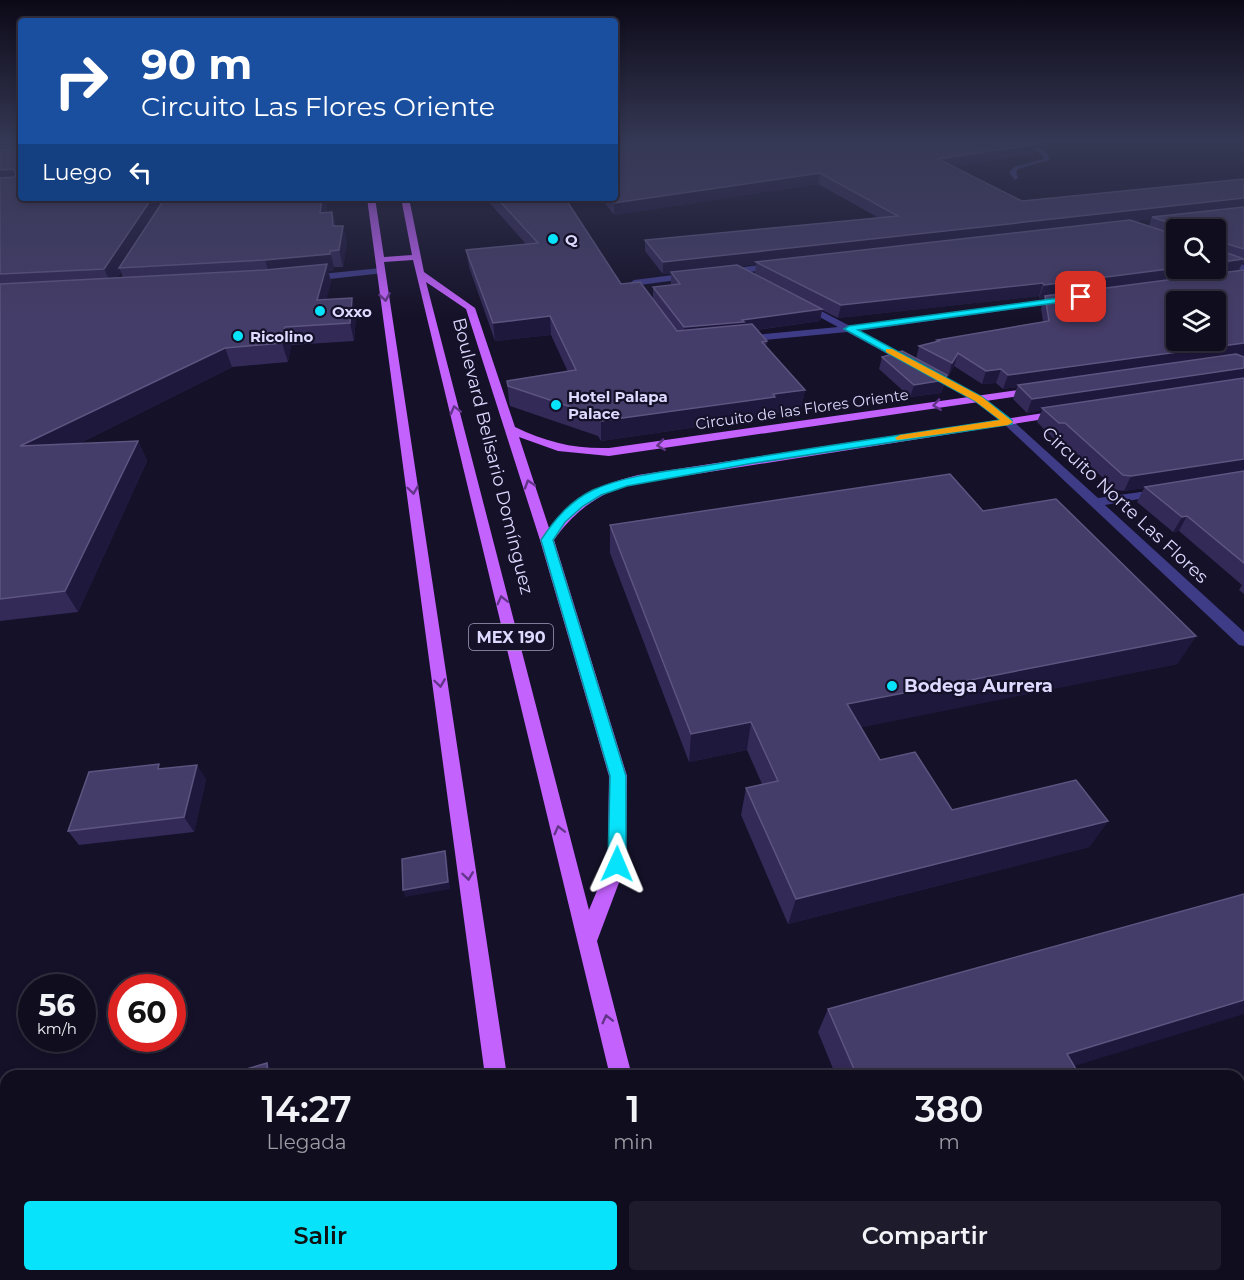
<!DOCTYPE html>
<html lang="es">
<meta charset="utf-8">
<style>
:root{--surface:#100d1f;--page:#1e1b2c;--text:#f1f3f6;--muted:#9c9ca4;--line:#302d3d;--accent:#08e3fc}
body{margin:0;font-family:Montserrat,sans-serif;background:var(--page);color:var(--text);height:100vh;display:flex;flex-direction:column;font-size:22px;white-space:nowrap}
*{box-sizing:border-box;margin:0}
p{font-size:20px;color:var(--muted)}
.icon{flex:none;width:33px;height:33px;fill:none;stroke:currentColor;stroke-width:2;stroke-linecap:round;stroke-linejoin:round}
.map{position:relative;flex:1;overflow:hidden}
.sheet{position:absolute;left:0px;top:1070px;width:1245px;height:212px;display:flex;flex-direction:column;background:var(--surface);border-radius:18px 18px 0 0;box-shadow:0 3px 9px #0003,0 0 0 2px var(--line)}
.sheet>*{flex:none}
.banner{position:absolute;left:18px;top:18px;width:600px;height:183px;border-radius:6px;box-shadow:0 3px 9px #0003,0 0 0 2px var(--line);background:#1a4fa0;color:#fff;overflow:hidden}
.tools{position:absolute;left:1166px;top:219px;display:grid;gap:12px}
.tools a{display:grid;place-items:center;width:60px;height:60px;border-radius:6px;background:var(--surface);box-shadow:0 3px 9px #0003,0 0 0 2px var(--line);font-size:30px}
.speed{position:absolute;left:18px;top:974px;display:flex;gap:12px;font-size:30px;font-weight:700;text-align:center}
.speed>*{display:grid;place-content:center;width:78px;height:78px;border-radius:50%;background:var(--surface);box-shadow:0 3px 9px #0003,0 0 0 2px var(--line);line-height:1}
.speed small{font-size:15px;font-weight:400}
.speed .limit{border:9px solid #d22;background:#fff;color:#111}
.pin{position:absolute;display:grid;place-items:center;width:51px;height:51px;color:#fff;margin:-26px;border-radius:12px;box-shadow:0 3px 9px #0006}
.me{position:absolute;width:66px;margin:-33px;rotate:1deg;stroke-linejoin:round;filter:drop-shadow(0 0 4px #0008)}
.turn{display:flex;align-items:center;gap:21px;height:126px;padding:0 24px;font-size:27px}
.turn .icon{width:78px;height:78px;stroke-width:2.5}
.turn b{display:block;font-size:42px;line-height:51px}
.then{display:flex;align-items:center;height:57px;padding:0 24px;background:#0003;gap:12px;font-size:22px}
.eta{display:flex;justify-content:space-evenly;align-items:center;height:102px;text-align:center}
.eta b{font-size:36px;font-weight:600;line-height:42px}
.button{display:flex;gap:12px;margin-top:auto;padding:12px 24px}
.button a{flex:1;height:69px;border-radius:6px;background:var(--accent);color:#111;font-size:24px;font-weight:600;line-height:69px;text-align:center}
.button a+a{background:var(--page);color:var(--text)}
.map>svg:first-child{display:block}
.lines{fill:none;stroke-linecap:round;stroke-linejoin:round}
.minor{fill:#3f3c87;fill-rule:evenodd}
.major{fill:#c362fd;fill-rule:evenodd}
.wall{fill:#332a57;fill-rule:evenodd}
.shaded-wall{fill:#1f183d}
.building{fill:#453d69;stroke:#5d5580;stroke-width:1.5;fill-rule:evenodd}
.oneway{stroke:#633588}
.route{fill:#08e3fc;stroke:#0594a4;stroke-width:1.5}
.slow{fill:#f59e0b}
.poi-dot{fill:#08e3fc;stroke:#151129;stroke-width:2}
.labels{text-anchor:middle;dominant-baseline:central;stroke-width:4.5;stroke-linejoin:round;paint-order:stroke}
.far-poi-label{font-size:15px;font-weight:bold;fill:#ddd9ff;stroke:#151129;text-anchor:start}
.far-street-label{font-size:15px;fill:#ddd9ff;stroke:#151129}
.shield{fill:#151129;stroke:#a19dbf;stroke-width:1.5}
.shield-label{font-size:16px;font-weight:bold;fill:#ddd9ff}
.street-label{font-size:18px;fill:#ddd9ff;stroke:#151129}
.poi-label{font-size:18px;font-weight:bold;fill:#ddd9ff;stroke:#151129;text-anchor:start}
</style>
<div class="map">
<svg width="1244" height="1280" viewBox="0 0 1244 1280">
<rect width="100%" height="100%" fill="#151129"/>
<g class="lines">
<g class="minor">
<polygon points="1021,140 1027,140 1048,154 1049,160 1018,169 1016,172 1018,178 1015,180 1009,172 1014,167 1043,159 1043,156"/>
<polygon points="1215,256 1244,265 1244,271 1215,261"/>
<polygon points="776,263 779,264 779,268 728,275 724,272 728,269"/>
<polygon points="381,268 384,269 384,273 311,281 307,278 311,275"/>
<polygon points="689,273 693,276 692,278 640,285 645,293 641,296 638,295 630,283 634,280"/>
<polygon points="1063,297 1068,300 1066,302 858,331 982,397 1012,420 1098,498 1162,489 1164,492 1162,495 1105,505 1244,632 1244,646 1239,645 1004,424 974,401 847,332 744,342 739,339 744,336 838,327 801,307 801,303 804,302 850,326"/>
</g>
<g class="major">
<path d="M367,198H375L384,257L412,255L401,198H409L424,272L475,308L515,427C546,442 574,449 609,448L1033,388L1038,391L1033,394L609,456L558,451L519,437L549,528C573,497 602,484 638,475L1057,411L1063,414L1057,417L627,485C595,496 573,513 554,540L627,776L626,864L597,941L632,1076H610L413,260L384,262L507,1076H485ZM426,282L466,309L540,540L609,776L608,864L589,910Z"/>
<rect x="512" y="1275" width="26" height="5"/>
<polygon points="659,1275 685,1275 686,1280 660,1280"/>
</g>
</g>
<g class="wall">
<path d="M0,140H21V198H327L326,213L332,212L336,226H343L347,242L343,267H334V270L328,271L331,281L326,300L352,298L356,316L354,341L291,345L288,362L232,367L78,444L138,441L147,461L78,612L0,621ZM121,272L123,278H117L120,273Z"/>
<path d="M1037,144L1034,154L953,166L1022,201L1244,179V263L1243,262L1239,270H1244V356H1241L1244,357V594L1239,590L1242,585L1179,531L1173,532L1137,502L1144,488L1124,491L1116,490L1059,437L1053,438L1037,422L1042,410L1027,413L1013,399L1017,387L1003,389L996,383L982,384L954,366L948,377L947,376L941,393L910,397L879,369L882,357L916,359L919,346L936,342L937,340L1043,322L1041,309L1045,297L1039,298V296L838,318L822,310L820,321L757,330L767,341L766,346L805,390L801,409L772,414V416L601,441L598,436L510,406L509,401L507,381L568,372L551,335L495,341L469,267L466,250L526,244L485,198H565L621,284L653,298V287L671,285V274H663L645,251V240L879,218L818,184L614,215L601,198H615ZM1151,219L1149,226L1135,221ZM1176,230H1215L1176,268ZM756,264L755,274L739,266Z"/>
<polygon points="983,511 1196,636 1177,664 860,727 880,760 952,810 1108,821 1089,847 788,924 741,815 746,788 762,784 747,750 689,762 610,553 610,525"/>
<polygon points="162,769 206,779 194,832 79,845 68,831"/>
<polygon points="828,1009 1075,1066 1080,1076 836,1076 818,1032"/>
<polygon points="895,1275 1203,1275 1206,1280 897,1280"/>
</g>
<g class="shaded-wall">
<polygon points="1037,144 1034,154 935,169 938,159"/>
<polygon points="14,169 21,184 0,185 0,170"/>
<polygon points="820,173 818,184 614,215 614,203"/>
<polygon points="152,198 168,198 119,268 121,272 112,286 104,269"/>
<polygon points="322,198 327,198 324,229 320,213"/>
<polygon points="1244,198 1244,209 1152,217 1151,219 759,264 756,262 756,264 672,273 671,272 671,274 663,274 663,262"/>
<polygon points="332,212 336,228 333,226"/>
<polygon points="343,226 347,242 343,267 339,250"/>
<polygon points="330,251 334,267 334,270 328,271 331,281 322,318 270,277 265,260"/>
<polygon points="1244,259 1238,271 1039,298 1044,285 1176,268 1215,268 1215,263"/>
<polygon points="1043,283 1039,296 838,318 841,305"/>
<polygon points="352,298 356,316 354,341 350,323"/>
<polygon points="822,309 820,321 683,340 684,327"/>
<polygon points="550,316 551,335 495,341 493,323"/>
<polygon points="285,327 291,345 288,362 282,343"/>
<polygon points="1244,343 1244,356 1020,387 1018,385 1017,387 1003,389 1008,375"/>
<polygon points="225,348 232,367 32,467 20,446"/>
<polygon points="958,353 954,366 948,377 952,363"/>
<polygon points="1244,368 1244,381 1042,408 1042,410 1027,413 1032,399"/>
<polygon points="1001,369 996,383 982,384 986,371"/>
<polygon points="947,375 941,393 910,397 914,385"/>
<polygon points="805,390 801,409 772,414 772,416 601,441 601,421"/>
<polygon points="138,441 147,461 78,612 65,591"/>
<polygon points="1244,459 1244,473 1145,487 1144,488 1124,491 1131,476"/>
<polygon points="1187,516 1179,531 1173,532 1182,517"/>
<polygon points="1196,636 1177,664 839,732 847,704"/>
<polygon points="751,722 747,750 689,762 691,734"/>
<polygon points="197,765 206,779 194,832 184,817"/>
<polygon points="1108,821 1089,847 788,924 796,899"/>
<polygon points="445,851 447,858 450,889 405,897 403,890"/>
<polygon points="1244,1000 1244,1014 1045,1075 1067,1054"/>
<polygon points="267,1063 278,1076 268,1076"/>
<rect x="339" y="1275" width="15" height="5"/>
</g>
<g class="building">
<polygon points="0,140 21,140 21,198 152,198 104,269 0,274 0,178 14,177 16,175 14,169 0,170 0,150 15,149 16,141 0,142"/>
<polygon points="615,140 1025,140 1037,144 938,159 1022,201 1244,179 1244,198 663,262 645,240 898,216 820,173 614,203 610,198 615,198"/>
<polygon points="165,198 322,198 320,213 332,212 333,226 343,226 339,250 330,251 330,254 265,260 119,268"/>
<polygon points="497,198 565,198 621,284 640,282 677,331 752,324 767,341 762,342 805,390 773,394 775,397 601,421 598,416 508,386 507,381 576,370 550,316 493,323 466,250 538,243"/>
<polygon points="1244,207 1244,249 1221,242 1218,244 1219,250 1244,259 1215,263 1215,230 1182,230 1182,227 1152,217"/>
<polygon points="1130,220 1176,235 1176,268 1044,285 1043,283 841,305 756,262"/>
<polygon points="327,264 317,300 352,298 350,323 285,327 282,343 225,348 20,446 138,441 65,591 0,599 0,284 265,270"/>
<polygon points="737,265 822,309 742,320 744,322 684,327 653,287 680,284 671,272"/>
<path d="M1244,270V343L1008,375L1001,369L986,371L958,353L952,363L919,346L939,341L937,340L1049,321L1045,296ZM1176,302H1215V340H1176Z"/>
<polygon points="902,351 947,375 944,380 914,385 882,357"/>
<polygon points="1236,354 1244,357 1244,368 1032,399 1018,385"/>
<polygon points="1244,378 1244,459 1131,476 1123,475 1065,423 1059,423 1042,408"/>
<polygon points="1244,471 1244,563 1187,516 1182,517 1145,487"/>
<polygon points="950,474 983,511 1056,499 1196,636 847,704 880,760 915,752 952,810 1076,780 1108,821 796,899 746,788 778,781 751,722 691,734 610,525"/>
<polygon points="159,764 158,769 197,765 184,817 68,831 89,772"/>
<polygon points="445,851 448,882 403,890 402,859"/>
<polygon points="1244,894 1244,1000 1067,1054 1080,1076 857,1076 828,1009"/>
<polygon points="267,1063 268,1076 222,1076"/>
<rect x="129" y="1275" width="210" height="5"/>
<polygon points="917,1275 1203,1275 1206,1280 919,1280"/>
</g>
<defs><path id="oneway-chevron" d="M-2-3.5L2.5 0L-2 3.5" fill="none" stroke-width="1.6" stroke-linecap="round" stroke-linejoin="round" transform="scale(1.5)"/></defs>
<g class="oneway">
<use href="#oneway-chevron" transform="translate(385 297) rotate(81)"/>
<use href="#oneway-chevron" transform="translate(937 405) rotate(172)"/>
<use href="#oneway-chevron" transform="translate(455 410) rotate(-104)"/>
<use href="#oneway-chevron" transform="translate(661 445) rotate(172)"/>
<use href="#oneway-chevron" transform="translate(529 484) rotate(-108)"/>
<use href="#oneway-chevron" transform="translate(413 490) rotate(82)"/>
<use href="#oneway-chevron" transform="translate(502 600) rotate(-104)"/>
<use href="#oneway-chevron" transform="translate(440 683) rotate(82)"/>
<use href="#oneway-chevron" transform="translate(559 830) rotate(-104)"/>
<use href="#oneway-chevron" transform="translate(468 876) rotate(82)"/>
<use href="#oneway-chevron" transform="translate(607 1019) rotate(-104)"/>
</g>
<linearGradient id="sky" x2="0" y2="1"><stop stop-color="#0c0917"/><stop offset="0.44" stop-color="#353854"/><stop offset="1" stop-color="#353854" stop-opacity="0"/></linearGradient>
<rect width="1244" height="319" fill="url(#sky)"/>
<path class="route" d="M1081,295L1084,296V299L858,330L982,397L1012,420V424L748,464L627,486L601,495L583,506L565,522L553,540L626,776V864L623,869L617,872L611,869L608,864L610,776L541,540C555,519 570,501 593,490C629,474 672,471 710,465C806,448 903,435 1000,420L975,401L844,329L849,326Z"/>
<polygon class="slow" points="886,349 892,349 982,397 1013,422 1008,425 897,440 895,438 900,435 1000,420 975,401 886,352"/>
<g class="poi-dot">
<circle cx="553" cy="239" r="6"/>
<circle cx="320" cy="311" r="6"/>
<circle cx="238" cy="336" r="6"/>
<circle cx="556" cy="405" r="6"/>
<circle cx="892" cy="686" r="6"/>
</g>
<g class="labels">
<g class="far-poi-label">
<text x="565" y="239">Q</text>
<text x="332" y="311">Oxxo</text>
<text x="250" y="336">Ricolino</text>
<text x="568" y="396">Hotel Palapa<tspan x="568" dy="17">Palace</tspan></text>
</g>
<g class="far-street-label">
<text transform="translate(802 409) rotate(-8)">Circuito de las Flores Oriente</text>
</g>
<rect class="shield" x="469" y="624" width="84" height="26" rx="4.5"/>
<g class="shield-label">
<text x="511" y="637">MEX 190</text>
</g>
<g class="street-label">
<text transform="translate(493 456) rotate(76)">Boulevard Belisario Domínguez</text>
<text transform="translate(1125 505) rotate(43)">Circuito Norte Las Flores</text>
</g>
<g class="poi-label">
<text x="904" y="686">Bodega Aurrera</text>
</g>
</g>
</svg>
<div class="tools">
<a><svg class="icon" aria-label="search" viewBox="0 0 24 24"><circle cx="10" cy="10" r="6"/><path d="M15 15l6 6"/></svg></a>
<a><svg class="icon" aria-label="layers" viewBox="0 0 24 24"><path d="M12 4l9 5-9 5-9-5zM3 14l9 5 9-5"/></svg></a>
</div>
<div class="speed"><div>56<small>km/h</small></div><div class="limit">60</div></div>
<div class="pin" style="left:1081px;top:297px;background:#d93025"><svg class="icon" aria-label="arrive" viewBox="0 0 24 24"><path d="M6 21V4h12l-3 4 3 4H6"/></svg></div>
<svg class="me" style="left:617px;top:864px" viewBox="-20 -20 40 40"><path d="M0-17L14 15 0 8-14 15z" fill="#08e3fc" stroke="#fff" stroke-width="4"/></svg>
<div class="banner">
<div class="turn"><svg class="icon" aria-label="right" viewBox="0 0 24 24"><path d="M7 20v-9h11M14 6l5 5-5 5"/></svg><div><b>90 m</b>Circuito Las Flores Oriente</div></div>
<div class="then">Luego<svg class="icon" aria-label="left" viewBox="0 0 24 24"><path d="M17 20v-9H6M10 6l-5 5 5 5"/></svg></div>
</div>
<section class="sheet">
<div class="eta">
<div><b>14:27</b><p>Llegada</p></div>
<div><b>1</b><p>min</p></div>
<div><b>380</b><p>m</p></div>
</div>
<div class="button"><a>Salir</a><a>Compartir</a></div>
</section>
</div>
